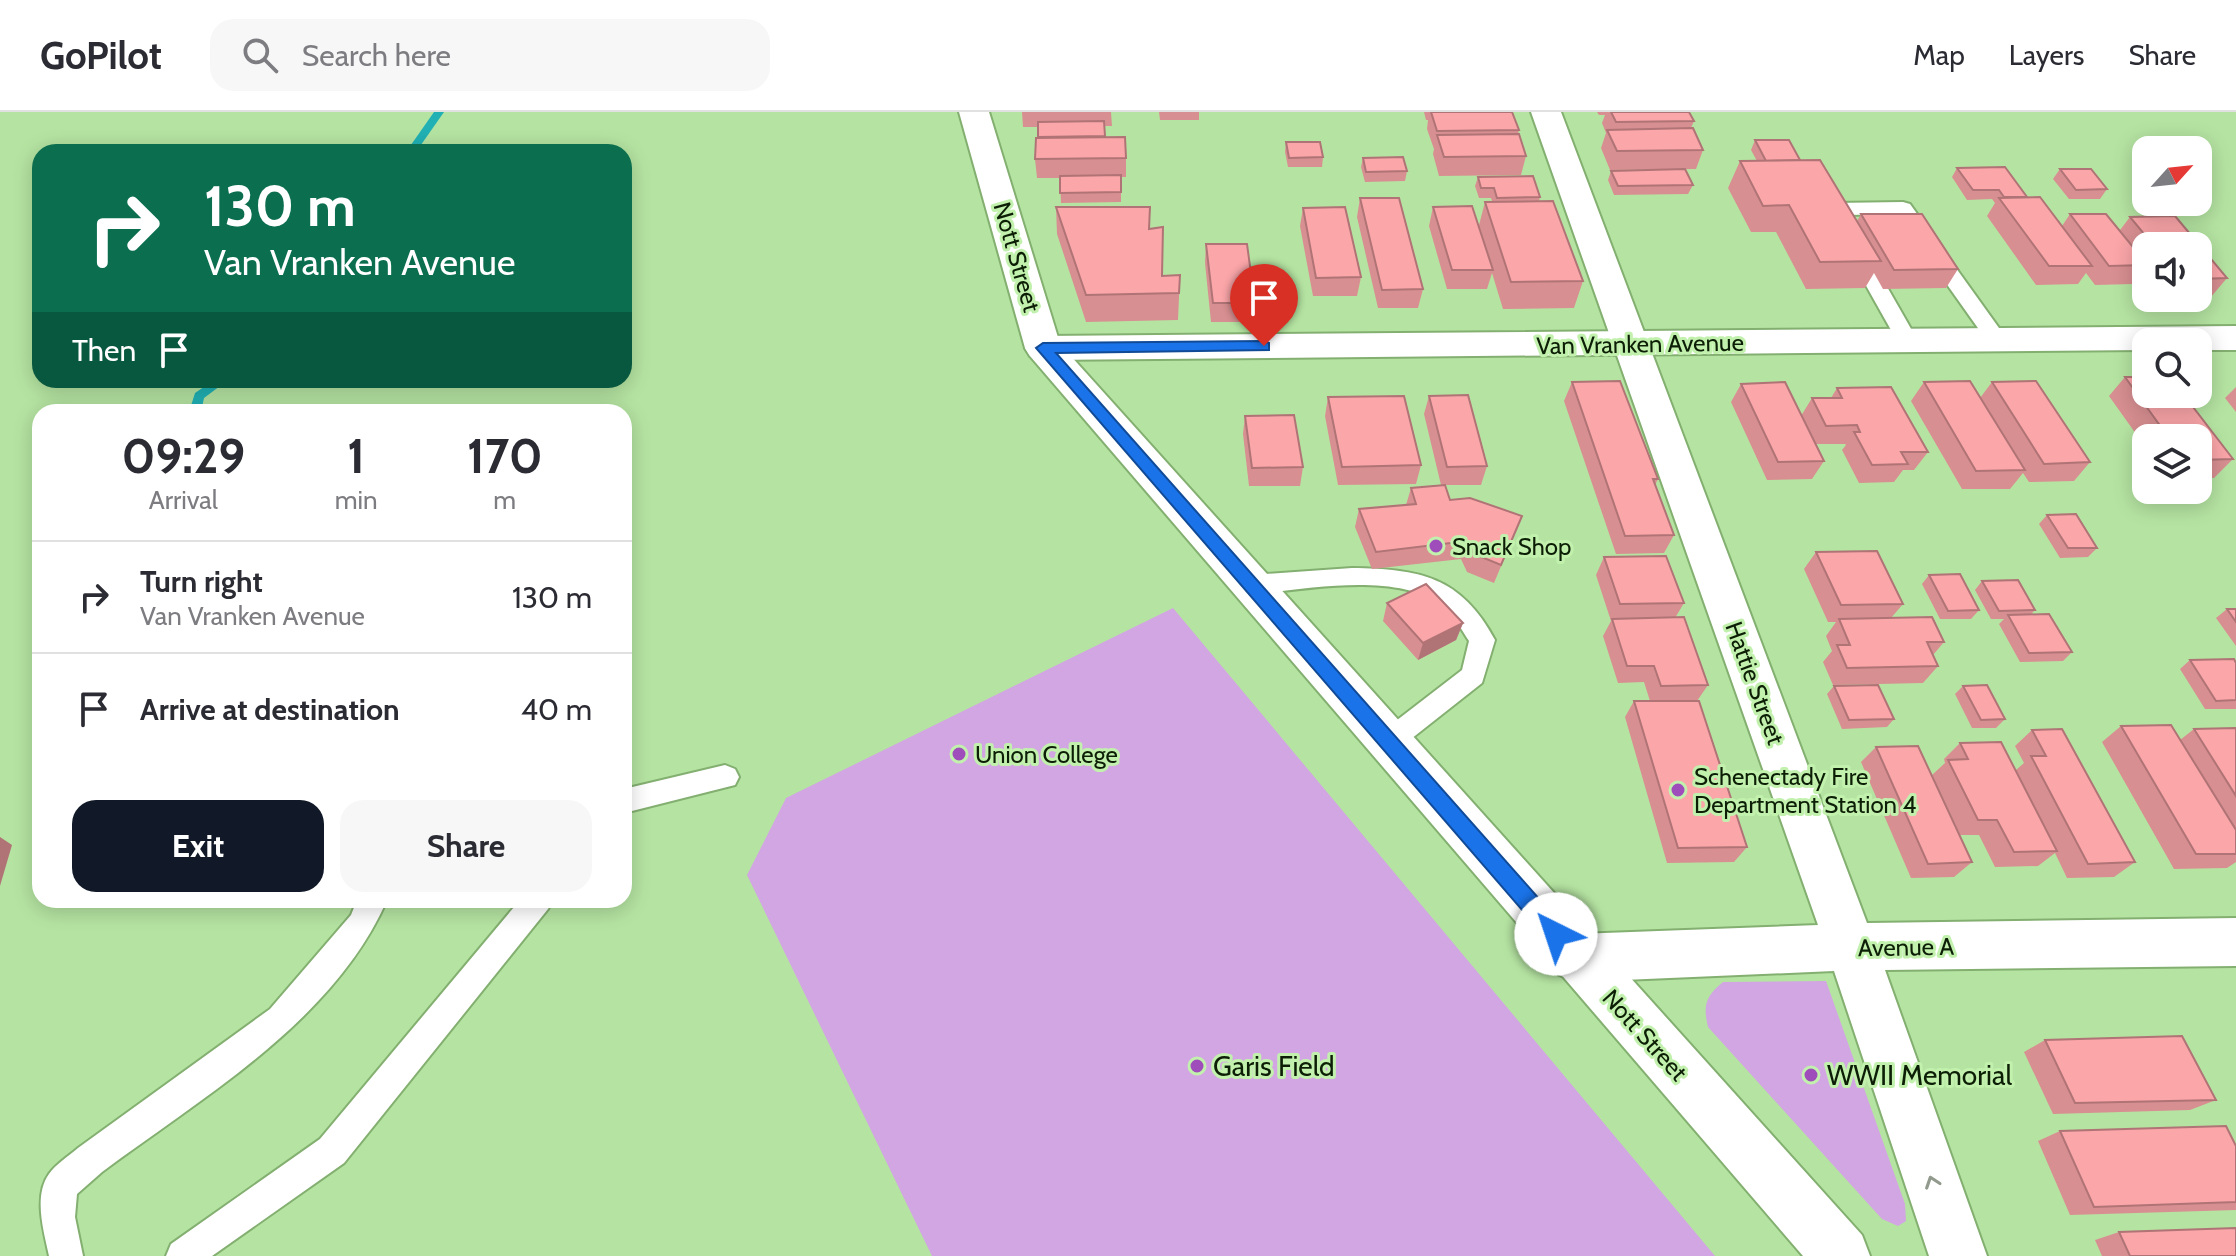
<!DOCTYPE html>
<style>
:root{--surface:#fff;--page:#f7f7f7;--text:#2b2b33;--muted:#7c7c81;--line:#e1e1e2;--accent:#111827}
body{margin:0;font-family:Cabin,sans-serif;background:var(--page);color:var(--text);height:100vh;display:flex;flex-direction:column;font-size:30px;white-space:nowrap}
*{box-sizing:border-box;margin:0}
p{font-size:26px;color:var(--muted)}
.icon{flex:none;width:44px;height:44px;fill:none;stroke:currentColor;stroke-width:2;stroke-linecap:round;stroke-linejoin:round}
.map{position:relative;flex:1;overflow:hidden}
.drawer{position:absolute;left:32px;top:292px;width:600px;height:504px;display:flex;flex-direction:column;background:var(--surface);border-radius:24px;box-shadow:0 4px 20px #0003}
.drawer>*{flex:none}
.hud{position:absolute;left:32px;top:32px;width:600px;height:244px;border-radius:24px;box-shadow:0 4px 20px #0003;background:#0b6e4f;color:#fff;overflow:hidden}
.needle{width:52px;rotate:63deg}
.fabs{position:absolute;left:2132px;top:24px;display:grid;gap:16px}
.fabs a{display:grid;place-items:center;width:80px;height:80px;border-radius:16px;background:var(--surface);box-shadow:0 4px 20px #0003;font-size:40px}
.pin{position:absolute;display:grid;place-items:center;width:68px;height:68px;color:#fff;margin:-82px -34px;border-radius:50% 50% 50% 0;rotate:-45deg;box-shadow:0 0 8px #0007}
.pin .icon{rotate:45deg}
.me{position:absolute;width:88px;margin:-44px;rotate:319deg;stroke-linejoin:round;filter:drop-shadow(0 0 6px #0008)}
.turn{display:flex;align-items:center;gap:28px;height:168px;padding:0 40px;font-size:36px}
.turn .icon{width:104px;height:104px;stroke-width:2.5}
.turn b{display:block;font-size:56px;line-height:68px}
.then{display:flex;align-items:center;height:76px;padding:0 40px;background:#0003;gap:16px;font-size:30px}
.eta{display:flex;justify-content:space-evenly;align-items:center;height:136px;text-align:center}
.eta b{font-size:48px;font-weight:800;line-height:56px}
.cta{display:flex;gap:16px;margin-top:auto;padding:16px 40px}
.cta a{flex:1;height:92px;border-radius:24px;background:var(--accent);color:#fff;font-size:32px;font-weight:800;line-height:92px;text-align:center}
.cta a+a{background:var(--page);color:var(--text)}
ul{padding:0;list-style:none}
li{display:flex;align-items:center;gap:24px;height:112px;padding:0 40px;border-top:2px solid var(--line)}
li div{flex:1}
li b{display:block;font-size:30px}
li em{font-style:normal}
header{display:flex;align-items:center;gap:48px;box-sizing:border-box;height:112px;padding:0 40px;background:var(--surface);border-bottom:2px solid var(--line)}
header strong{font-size:38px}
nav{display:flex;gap:44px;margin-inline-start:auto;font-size:28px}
.search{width:560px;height:72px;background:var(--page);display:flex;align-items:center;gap:20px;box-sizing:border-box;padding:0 28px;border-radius:24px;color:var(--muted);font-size:30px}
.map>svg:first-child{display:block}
.green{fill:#d2a5e3}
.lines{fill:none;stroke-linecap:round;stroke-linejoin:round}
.stream{fill:#21b1b4;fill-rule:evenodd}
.service-casing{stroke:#83af70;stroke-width:4}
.minor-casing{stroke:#83af70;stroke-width:4}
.tertiary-casing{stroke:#83af70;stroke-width:4}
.secondary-casing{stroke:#83af70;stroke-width:4}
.service{fill:#fff;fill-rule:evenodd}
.minor{fill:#fff;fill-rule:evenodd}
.tertiary{fill:#fff;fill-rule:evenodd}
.secondary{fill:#fff;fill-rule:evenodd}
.wall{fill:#d88f91}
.shaded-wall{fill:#b07476}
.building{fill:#fba6a9;stroke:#b07476;stroke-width:2}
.oneway{stroke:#929a8e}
.route{fill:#1a73e8;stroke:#114b97;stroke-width:2}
.poi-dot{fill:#a04dbc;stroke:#c2f1ae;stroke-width:3}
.labels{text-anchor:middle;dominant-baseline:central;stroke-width:6;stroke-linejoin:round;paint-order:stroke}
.street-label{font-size:24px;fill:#0c1e05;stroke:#c2f1ae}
.poi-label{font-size:24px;fill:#0c1e05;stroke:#c2f1ae;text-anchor:start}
.near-poi-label{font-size:28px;fill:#0c1e05;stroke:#c2f1ae;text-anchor:start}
</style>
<header>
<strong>GoPilot</strong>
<div class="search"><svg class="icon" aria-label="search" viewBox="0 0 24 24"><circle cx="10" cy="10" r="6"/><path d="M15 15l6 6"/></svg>Search here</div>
<nav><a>Map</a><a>Layers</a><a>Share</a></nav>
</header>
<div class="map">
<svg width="2236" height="1144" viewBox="0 0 2236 1144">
<rect width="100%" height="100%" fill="#b5e4a2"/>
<g class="green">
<polygon points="1173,496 1715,1144 932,1144 747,763 786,686"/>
<path d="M1826,869L1905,1092L1906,1109L1898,1114L1882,1107L1708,915C1703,893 1705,885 1723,870Z"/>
</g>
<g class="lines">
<g class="stream">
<polygon points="434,0 444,0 416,40 406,40"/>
<polygon points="214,268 228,268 204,286 201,300 189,300 195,281"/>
</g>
<g class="service-casing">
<g id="service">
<polygon points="1903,90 1910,92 2004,223 2007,228 2004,233 1990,233 1897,102 1846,103 1918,229 1914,234 1900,234 1823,97 1833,91"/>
<path d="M1352,456C1419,457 1461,464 1495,528L1482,571L1397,638L1388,641L1379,638L1375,630L1379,622L1462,558L1469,529C1461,517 1454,503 1443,494C1399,459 1303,477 1251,483L1242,480L1239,473L1242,466L1251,463Z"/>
<polygon points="725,653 735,657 739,665 735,673 624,701 624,677"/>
<path d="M357,788H387C334,909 204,984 102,1060L77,1082L75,1105L83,1144H49C44,1120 33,1084 49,1062C56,1052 69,1044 78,1036L270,897L351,803Z"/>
<polygon points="520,788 553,788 548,797 344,1051 212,1144 166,1144 171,1132 320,1027"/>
</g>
</g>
<g class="minor-casing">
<polygon id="minor" points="1531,0 1561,0 1867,811 2236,806 2236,854 1885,858 1987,1144 1929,1144 1834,859 1577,870 1559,863 1552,846 1559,829 1577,822 1818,813"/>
</g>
<g class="tertiary-casing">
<polygon id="tertiary" points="2236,214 2236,238 2198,238 2198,230 2146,230 2146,238 1043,248 1030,244 1025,236 1030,228 1043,224"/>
</g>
<g class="secondary-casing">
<polygon id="secondary" points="959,0 989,0 1060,232 1862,1123 1870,1144 1803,1144 1030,244 1025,236"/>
</g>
<use href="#service" class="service"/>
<use href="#minor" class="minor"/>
<use href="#tertiary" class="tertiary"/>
<use href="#secondary" class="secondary"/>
</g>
<g class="wall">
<polygon points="1022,0 1111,0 1112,14 1104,14 1105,25 1126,46 1126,65 1121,65 1121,90 1061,91 1060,66 1037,66 1035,47 1038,15 1023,15"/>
<polygon points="1159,0 1199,0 1199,8 1160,8"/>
<polygon points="1424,0 1512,0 1519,18 1518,22 1526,44 1521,63 1439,64 1433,42 1434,37 1427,17 1428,8 1426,8"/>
<polygon points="1597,0 1689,0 1694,9 1691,16 1703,38 1696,57 1610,58 1601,36 1606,21 1602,11 1605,3 1599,3"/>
<polygon points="1755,28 1800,48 1857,109 1861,102 1958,157 1946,176 1883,177 1874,161 1865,176 1806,177 1776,120 1751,120 1728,76 1740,49 1757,49 1751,38"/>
<polygon points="1286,30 1323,45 1322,55 1288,55 1285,40"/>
<polygon points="1363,46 1407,59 1405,69 1365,70 1361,55"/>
<polygon points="2005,55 2027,85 2040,85 2062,114 2070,102 2106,102 2120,118 2130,105 2175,104 2227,166 2211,185 2198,185 2198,134 2146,134 2146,162 2143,159 2133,172 2095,173 2086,161 2078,172 2036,173 1987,104 1995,91 1992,87 1967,88 1952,65 1957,56"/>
<polygon points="2060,57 2107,77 2100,87 2069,87 2053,67"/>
<polygon points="1611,59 1693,73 1688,82 1614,83 1608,68"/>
<polygon points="1478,65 1540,85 1539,89 1583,169 1574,196 1503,197 1492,161 1487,177 1447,177 1429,114 1433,95 1479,113 1485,90 1492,89 1491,86 1479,86 1475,74"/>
<polygon points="1360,86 1423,177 1418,196 1378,196 1357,105"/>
<polygon points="1056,95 1150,117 1162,164 1180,163 1178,208 1086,210 1057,122"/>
<polygon points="1303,96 1361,165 1357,184 1313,184 1300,114"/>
<polygon points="1206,132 1255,191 1253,210 1211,210 1205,151"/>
<polygon points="2125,265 2233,347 2214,366 2198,366 2198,326 2146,326 2146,336 2109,284"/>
<polygon points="1572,270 1658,367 1655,373 1674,423 1664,441 1616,442 1564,289"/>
<polygon points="1924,270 1980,286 1992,270 2090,350 2074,369 2029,370 2023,361 2010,377 1962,377 1911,289"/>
<polygon points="1741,272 1801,304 1812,286 1831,286 1837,276 1928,340 1914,358 1903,358 1894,370 1859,371 1842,338 1846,333 1845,332 1816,332 1824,349 1812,367 1767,368 1731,290"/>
<polygon points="2236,275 2236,300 2225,286"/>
<polygon points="1429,284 1487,354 1481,373 1445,373 1450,388 1522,404 1494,471 1467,460 1461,447 1372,457 1355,415 1359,397 1406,393 1411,376 1441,373 1424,302"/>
<polygon points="1328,285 1421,353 1416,372 1338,373 1325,304"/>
<polygon points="1245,304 1303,355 1300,374 1249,374 1243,322"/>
<polygon points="2047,403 2097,436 2088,445 2060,446 2039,412"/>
<polygon points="1816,440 1903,492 1891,506 1944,530 1933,543 1938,554 1923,571 1833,573 1823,550 1832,539 1826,524 1836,510 1828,510 1804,457"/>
<polygon points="1604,445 1684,491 1675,506 1708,573 1697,589 1747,735 1734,750 1667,751 1625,605 1634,589 1650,589 1644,570 1618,571 1603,524 1611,509 1596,463"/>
<polygon points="1929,463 1979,498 1971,507 1940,507 1922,472"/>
<polygon points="1982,469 2035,498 2031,502 2072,540 2063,549 2020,550 1999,512 2004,507 1991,507 1975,478"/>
<polygon points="1387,491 1463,511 1456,528 1418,548 1383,509"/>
<polygon points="2227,497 2236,497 2236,534 2216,506"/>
<polygon points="2190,548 2236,551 2236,597 2205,597 2180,557"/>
<polygon points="1834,574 1894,607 1887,615 1842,617 1827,582"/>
<polygon points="1963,574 2005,607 1996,616 1972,616 1955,582"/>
<polygon points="2121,614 2180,628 2194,617 2236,616 2236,750 2227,756 2174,757 2102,630"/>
<polygon points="2032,618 2135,750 2114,765 2067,766 2055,741 2038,754 1995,755 1979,723 1960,723 1932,663 1945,651 1944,647 1960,631 2016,658 2024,651 2015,634"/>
<polygon points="1876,635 1972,750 1954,765 1911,766 1861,650"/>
<polygon points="2045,928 2216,988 2190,998 2053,1002 2024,940"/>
<polygon points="2060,1019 2236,1034 2236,1098 2070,1103 2038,1029"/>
<polygon points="2119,1120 2236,1144 2102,1144 2095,1128"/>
</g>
<g class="shaded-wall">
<polygon points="1463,511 1456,528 1418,548 1423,531"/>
<polygon points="0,725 12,733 0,774"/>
</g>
<g class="building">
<polygon points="1431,0 1512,0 1519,18 1437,19"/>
<polygon points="1611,0 1689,0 1694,9 1616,10"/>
<polygon points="1104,9 1105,24 1038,25 1038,10"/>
<polygon points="1693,16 1703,38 1617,39 1607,18"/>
<polygon points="1519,22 1526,44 1444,45 1437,23"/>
<polygon points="1125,25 1126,46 1035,47 1036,26"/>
<polygon points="1755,28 1789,28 1800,48 1766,49"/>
<polygon points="1286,30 1320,30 1323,45 1289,46"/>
<polygon points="1403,45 1407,59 1366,60 1363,46"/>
<polygon points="1820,48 1881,149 1820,150 1789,93 1763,94 1740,49"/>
<polygon points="2005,55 2027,85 2004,85 1999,78 1973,78 1957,56"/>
<polygon points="1685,57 1693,73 1618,74 1611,59"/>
<polygon points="2060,57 2091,57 2107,77 2076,78"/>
<polygon points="1121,63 1121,80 1060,81 1060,64"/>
<polygon points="1533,64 1540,85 1497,86 1494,76 1481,76 1478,65"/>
<polygon points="2040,85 2092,154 2049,154 1999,86"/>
<polygon points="1360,86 1399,86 1423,177 1382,178"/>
<polygon points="1553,89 1583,169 1511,170 1485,90"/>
<polygon points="1472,94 1493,158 1452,158 1433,95"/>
<polygon points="1056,95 1150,95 1149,117 1163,115 1162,164 1180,163 1179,181 1086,183"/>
<polygon points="1345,95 1361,165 1316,166 1303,96"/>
<polygon points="1861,102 1922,102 1958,157 1894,158"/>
<polygon points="2070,102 2106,102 2146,151 2146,153 2109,154"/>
<polygon points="2175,104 2227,166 2198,167 2198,134 2154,134 2130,105"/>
<polygon points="1206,132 1247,132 1255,191 1213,191"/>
<polygon points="2125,265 2146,265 2146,282 2183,282 2233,347 2198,348 2198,326 2169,326"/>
<polygon points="1620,269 1658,367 1653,367 1674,423 1625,424 1572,270"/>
<polygon points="1970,269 2025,358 1976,359 1924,270"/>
<polygon points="2036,269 2090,350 2044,352 1992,270"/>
<polygon points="1785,270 1824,349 1778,350 1741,272"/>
<polygon points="1891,275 1928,340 1901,340 1908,352 1872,353 1854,320 1860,320 1857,313 1826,314 1812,286 1842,286 1837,276"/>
<polygon points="1468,283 1487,354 1447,355 1429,284"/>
<polygon points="1404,284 1421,353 1342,355 1328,285"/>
<polygon points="1294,303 1303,355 1252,356 1245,304"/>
<polygon points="1445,373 1450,388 1470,386 1522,404 1501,453 1474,442 1467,429 1376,440 1359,397 1416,392 1411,376"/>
<polygon points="2076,402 2097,436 2068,436 2047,403"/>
<polygon points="1877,439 1903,492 1841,493 1816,440"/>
<polygon points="1666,444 1684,491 1620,492 1604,445"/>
<polygon points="1960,462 1979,498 1948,499 1929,463"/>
<polygon points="2018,468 2035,498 1999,499 1982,469"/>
<polygon points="1426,472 1463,511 1423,531 1387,491"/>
<polygon points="2227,497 2236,497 2236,510"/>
<polygon points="2049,502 2072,540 2029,541 2008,503"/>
<polygon points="1684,505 1708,573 1661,574 1654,554 1627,554 1612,507"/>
<polygon points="1932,505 1944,530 1927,530 1938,554 1847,556 1837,533 1850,533 1839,507"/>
<polygon points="2234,547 2236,551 2236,588 2216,589 2190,548"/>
<polygon points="1878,573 1894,607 1849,608 1834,574"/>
<polygon points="1987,573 2005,607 1981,608 1963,574"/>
<polygon points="1634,589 1699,589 1747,735 1678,736"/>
<polygon points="2171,613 2236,718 2236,742 2196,742 2121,614"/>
<polygon points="2236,616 2236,684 2194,617"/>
<polygon points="2062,617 2135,750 2088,752 2031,644 2046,644 2032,618"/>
<polygon points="2001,630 2057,739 2014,740 1997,708 1978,708 1948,648 1968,647 1960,631"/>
<polygon points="1918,634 1972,750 1928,752 1876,635"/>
<polygon points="2182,924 2216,988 2075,991 2045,928"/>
<polygon points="2226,1014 2236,1034 2236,1090 2094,1095 2060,1019"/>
<polygon points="2236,1116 2236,1144 2130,1144 2119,1120"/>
</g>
<defs><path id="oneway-chevron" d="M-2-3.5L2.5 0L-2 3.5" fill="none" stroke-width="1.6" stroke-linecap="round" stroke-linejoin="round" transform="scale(2)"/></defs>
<use class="oneway" href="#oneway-chevron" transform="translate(1932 1070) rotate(-109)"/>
<polygon class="route" points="1264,229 1269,231 1269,238 1056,241 1564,815 1567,822 1564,829 1556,831 1549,829 1036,236 1043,231"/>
<g class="poi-dot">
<circle cx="1436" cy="434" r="8"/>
<circle cx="959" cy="642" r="8"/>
<circle cx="1678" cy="678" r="8"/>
<circle cx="1197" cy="954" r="8"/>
<circle cx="1811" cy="963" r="8"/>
</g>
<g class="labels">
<g class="street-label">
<text transform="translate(1017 145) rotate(74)">Nott Street</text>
<text transform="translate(1640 232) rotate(-1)">Van Vranken Avenue</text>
<text transform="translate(1755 571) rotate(70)">Hattie Street</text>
<text transform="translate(1906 835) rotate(-1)">Avenue A</text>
<text transform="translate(1645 923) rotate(48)">Nott Street</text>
</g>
<g class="poi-label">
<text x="1452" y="434">Snack Shop</text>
<text x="975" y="642">Union College</text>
<text x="1694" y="664">Schenectady Fire<tspan x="1694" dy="28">Department Station 4</tspan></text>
</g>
<g class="near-poi-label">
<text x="1213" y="954">Garis Field</text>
<text x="1827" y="963">WWII Memorial</text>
</g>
</g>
</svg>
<div class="fabs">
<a><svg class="needle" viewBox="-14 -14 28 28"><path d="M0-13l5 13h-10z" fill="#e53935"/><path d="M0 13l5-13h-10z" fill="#7c7c81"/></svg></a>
<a><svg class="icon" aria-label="sound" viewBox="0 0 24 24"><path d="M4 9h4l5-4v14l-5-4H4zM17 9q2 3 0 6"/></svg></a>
<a><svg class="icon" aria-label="search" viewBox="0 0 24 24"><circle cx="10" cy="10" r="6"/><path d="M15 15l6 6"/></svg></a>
<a><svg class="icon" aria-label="layers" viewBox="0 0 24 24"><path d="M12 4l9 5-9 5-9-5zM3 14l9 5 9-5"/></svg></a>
</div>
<div class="pin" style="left:1264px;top:234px;background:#d93025"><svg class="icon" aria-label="arrive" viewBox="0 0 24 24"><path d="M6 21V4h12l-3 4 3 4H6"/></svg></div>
<svg class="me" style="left:1556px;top:822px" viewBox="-20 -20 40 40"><circle r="19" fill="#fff"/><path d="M0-13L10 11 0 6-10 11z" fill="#1a73e8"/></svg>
<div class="hud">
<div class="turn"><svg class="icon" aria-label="right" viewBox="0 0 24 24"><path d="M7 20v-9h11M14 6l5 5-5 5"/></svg><div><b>130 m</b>Van Vranken Avenue</div></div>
<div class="then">Then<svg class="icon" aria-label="arrive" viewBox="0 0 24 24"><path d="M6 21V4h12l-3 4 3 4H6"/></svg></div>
</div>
<section class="drawer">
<div class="eta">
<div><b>09:29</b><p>Arrival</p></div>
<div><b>1</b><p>min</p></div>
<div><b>170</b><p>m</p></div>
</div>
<ul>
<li><svg class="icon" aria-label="right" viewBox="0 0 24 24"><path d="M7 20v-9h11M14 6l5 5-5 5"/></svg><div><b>Turn right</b><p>Van Vranken Avenue</p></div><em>130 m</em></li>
<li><svg class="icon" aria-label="arrive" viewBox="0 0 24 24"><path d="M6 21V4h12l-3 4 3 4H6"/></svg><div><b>Arrive at destination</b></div><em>40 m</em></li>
</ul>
<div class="cta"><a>Exit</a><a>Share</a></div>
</section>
</div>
